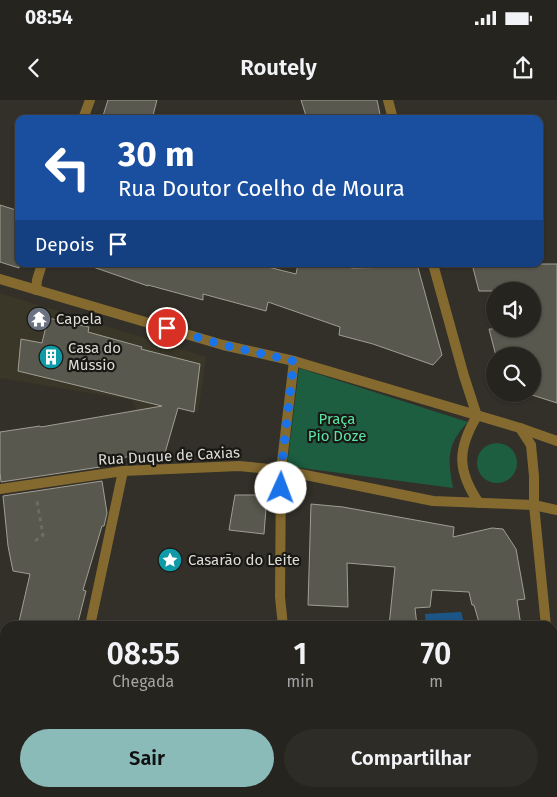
<!DOCTYPE html>
<html lang="pt">
<meta charset="utf-8">
<style>
:root{--surface:#26241e;--page:#2e2c27;--text:#f1f3f6;--muted:#a4a4a4;--line:#42413c;--accent:#8bbbb9}
body{margin:0;font-family:"Fira Sans",sans-serif;background:var(--page);color:var(--text);height:100vh;display:flex;flex-direction:column;font-size:19px;white-space:nowrap}
*{box-sizing:border-box;margin:0}
p{font-size:16px;color:var(--muted)}
.icon{flex:none;width:28px;height:28px;fill:none;stroke:currentColor;stroke-width:2;stroke-linecap:round;stroke-linejoin:round}
.map{position:relative;flex:1;overflow:hidden}
.side{position:absolute;left:0px;top:521px;width:558px;height:176px;display:flex;flex-direction:column;background:var(--surface);border-radius:15px 15px 0 0;box-shadow:0 1px 4px #0004,0 0 0 1px var(--line)}
.side>*{flex:none}
.guide{position:absolute;left:15px;top:15px;width:528px;height:152px;border-radius:10px;box-shadow:0 1px 4px #0004,0 0 0 1px var(--line);background:#1a4fa0;color:#fff;overflow:hidden}
.buttons{position:absolute;left:486px;top:182px;display:grid;gap:10px}
.buttons a{display:grid;place-items:center;width:55px;height:55px;border-radius:50%;background:var(--surface);box-shadow:0 1px 4px #0004,0 0 0 1px var(--line);font-size:25px}
.pin{position:absolute;display:grid;place-items:center;width:42px;height:42px;color:#fff;margin:-21px;border:2px solid #fff;border-radius:50%;box-shadow:0 1px 5px #0007}
.me{position:absolute;width:55px;margin:-28px;rotate:2deg;stroke-linejoin:round;filter:drop-shadow(0 0 4px #0008)}
.turn{display:flex;align-items:center;gap:18px;height:105px;padding:0 20px;font-size:22px}
.turn .icon{width:65px;height:65px;stroke-width:2.5}
.turn b{display:block;font-size:35px;line-height:42px}
.then{display:flex;align-items:center;height:48px;padding:0 20px;background:#0003;gap:10px;font-size:19px}
.eta{display:flex;justify-content:space-evenly;align-items:center;height:85px;text-align:center}
.eta b{font-size:30px;font-weight:600;line-height:35px}
.cta{display:flex;gap:10px;margin-top:auto;padding:10px 20px}
.cta a{flex:1;height:58px;border-radius:30px;background:var(--accent);color:#111;font-size:20px;font-weight:600;line-height:58px;text-align:center}
.cta a+a{background:var(--page);color:var(--text)}
.status{display:flex;justify-content:space-between;align-items:center;height:35px;padding:0 25px;background:var(--surface);direction:ltr}
.status svg{height:14px;fill:currentColor}
header{display:flex;justify-content:space-between;align-items:center;height:65px;padding:0 20px;background:var(--surface);font-size:22px;font-weight:600}
.map>svg:first-child{display:block}
.built{fill:#3a3728}
.green{fill:#1d5e40}
.water{fill:#1c5687}
.building{fill:#59584e;stroke:#a09e94}
.lines{fill:none;stroke-linecap:round;stroke-linejoin:round}
.path{stroke:#6e6c65;stroke-width:3;stroke-dasharray:4 4;stroke-linecap:butt}
.minor{stroke:#856a30;stroke-width:10}
.tertiary{stroke:#856a30;stroke-width:10}
.route{stroke:#1a73e8;stroke-width:9;stroke-dasharray:0 16.2}
.labels{text-anchor:middle;dominant-baseline:central;stroke-width:4.5;stroke-linejoin:round;paint-order:stroke}
.poi-label{font-size:15px;fill:#dddcd6;stroke:#191814;text-anchor:start}
.park-label{font-size:15px;fill:#57e5a3;stroke:#191814}
.street-label{font-size:15px;fill:#dddcd6;stroke:#191814}
</style>
<div class="status"><b>08:54</b><svg viewBox="0 0 49 12"><path d="M0 12V9h3v3zM5 12V6h3v6zM10 12V3h3v9zM15 12V0h3v12zM26 1h20v11H26zM47 4h2v5h-2z"/></svg></div>
<header><svg class="icon" aria-label="back" viewBox="0 0 24 24"><path d="M15 5l-7 7 7 7"/></svg>Routely<svg class="icon" aria-label="share" viewBox="0 0 24 24"><path d="M12 15V3M7 8l5-5 5 5M5 13v7h14v-7"/></svg></header>
<div class="map">
<svg width="557" height="697" viewBox="0 0 557 697">
<rect width="100%" height="100%" fill="#323028"/>
<polygon class="built" points="0,193 206,257 198,313 162,304 161,315 137,311 132,300 0,278"/>
<g class="green">
<path d="M299,268L468,322C446,345 448,359 453,388L287,366Z"/>
<circle cx="497" cy="363" r="20"/>
</g>
<polygon class="water" points="461,512 465,526 426,526 425,514"/>
<g class="building">
<polygon points="108,0 157,0 152,19 102,19"/>
<polygon points="301,0 377,0 381,19 307,19"/>
<polygon points="0,105 19,111 19,168 0,162"/>
<polygon points="94,164 256,164 296,174 298,164 339,164 352,168 399,167 400,164 417,164 442,255 433,265 373,244 339,235 340,227 268,202 266,211 203,194 203,200 148,185 148,186 93,167"/>
<polygon points="472,164 557,164 557,303 532,295 532,256 496,256 489,229 532,229 532,191 479,191"/>
<polygon points="48,218 89,227 88,232 142,247 141,249 200,264 194,312 178,308 165,353 117,358 118,360 100,363 100,367 1,382 0,372 0,332 40,326 41,327 162,306 18,271 21,239 42,243"/>
<polygon points="102,381 107,413 104,426 102,426 83,490 86,491 77,526 18,526 30,474 13,471 8,446 3,396"/>
<polygon points="235,395 267,395 264,434 229,430"/>
<polygon points="311,404 343,407 454,427 453,437 492,428 503,429 516,449 525,499 517,500 521,526 480,526 474,505 472,505 469,492 432,490 430,507 415,508 417,526 389,526 395,467 347,463 348,507 308,505"/>
</g>
<g class="lines">
<polyline class="path" points="35,441 43,435 37,401"/>
<g class="minor">
<polyline points="388,0 393,19"/>
<polyline points="83,19 90,0"/>
<polyline points="433,164 464,276 477,316"/>
<polyline points="36,190 37,180 42,164"/>
<polyline points="534,405 546,526"/>
<polyline points="90,526 123,371"/>
<polyline points="283,526 280,497 281,370 294,261"/>
<polyline points="552,578 557,614"/>
<polyline points="301,692 301,697"/>
<polyline points="53,697 54,692"/>
</g>
<g class="tertiary">
<polyline points="0,179 223,245 294,261 520,328 557,341"/>
<path d="M477,316C457,349 457,371 479,403"/>
<polyline points="520,328 531,345 534,376 534,405"/>
<polyline points="0,389 123,371 239,366 281,370 433,401 534,405 557,410"/>
</g>
</g>
<g class="lines">
<polyline class="route" points="167,228 223,245 294,261 281,370 281,388"/>
</g>
<defs>
<g id="temple-disc" transform="scale(1.25)"><circle r="9.5" fill="#6b7280" stroke="#191814"/><path d="M0-6L5-2H3V0L6.5 2.5H4V6H1.5V3h-3V6H-4V2.5H-6.5L-3 0V-2H-5Z" fill="#fff"/></g>
<g id="building-disc" transform="scale(1.25)"><circle r="9.5" fill="#0f9aa8" stroke="#191814"/><path d="M-4-6H4V6H1V3H-1V6H-4ZM-2.5-4.3h1.7v1.8h-1.7ZM.8-4.3h1.7v1.8H.8ZM-2.5-1h1.7V.8h-1.7ZM.8-1h1.7V.8H.8Z" fill="#fff"/></g>
<g id="sight-disc" transform="scale(1.25)"><circle r="9.5" fill="#0f9aa8" stroke="#191814"/><path d="M0-6L1.8-2.2L6-1.7L2.9 1.2L3.7 5.4L0 3.3L-3.7 5.4L-2.9 1.2L-6-1.7L-1.8-2.2Z" fill="#fff"/></g>
</defs>
<g fill-rule="evenodd">
<use href="#temple-disc" x="39" y="219"/>
<use href="#building-disc" x="51" y="257"/>
<use href="#sight-disc" x="170" y="460"/>
</g>
<g class="labels">
<g class="poi-label">
<text x="56" y="219">Capela</text>
<text x="68" y="248">Casa do<tspan x="68" dy="17">Mússio</tspan></text>
<text x="188" y="460">Casarão do Leite</text>
</g>
<g class="park-label">
<text x="337" y="319">Praça<tspan x="337" dy="17">Pio Doze</tspan></text>
</g>
<g class="street-label">
<text transform="translate(169 356) rotate(-3)">Rua Duque de Caxias</text>
</g>
</g>
</svg>
<div class="buttons">
<a><svg class="icon" aria-label="sound" viewBox="0 0 24 24"><path d="M4 9h4l5-4v14l-5-4H4zM17 9q2 3 0 6"/></svg></a>
<a><svg class="icon" aria-label="search" viewBox="0 0 24 24"><circle cx="10" cy="10" r="6"/><path d="M15 15l6 6"/></svg></a>
</div>
<div class="pin" style="left:167px;top:228px;background:#d93025"><svg class="icon" aria-label="arrive" viewBox="0 0 24 24"><path d="M6 21V4h12l-3 4 3 4H6"/></svg></div>
<svg class="me" style="left:281px;top:388px" viewBox="-20 -20 40 40"><circle r="19" fill="#fff"/><path d="M0-13L10 11 0 6-10 11z" fill="#1a73e8"/></svg>
<div class="guide">
<div class="turn"><svg class="icon" aria-label="left" viewBox="0 0 24 24"><path d="M17 20v-9H6M10 6l-5 5 5 5"/></svg><div><b>30 m</b>Rua Doutor Coelho de Moura</div></div>
<div class="then">Depois<svg class="icon" aria-label="arrive" viewBox="0 0 24 24"><path d="M6 21V4h12l-3 4 3 4H6"/></svg></div>
</div>
<section class="side">
<div class="eta">
<div><b>08:55</b><p>Chegada</p></div>
<div><b>1</b><p>min</p></div>
<div><b>70</b><p>m</p></div>
</div>
<div class="cta"><a>Sair</a><a>Compartilhar</a></div>
</section>
</div>
